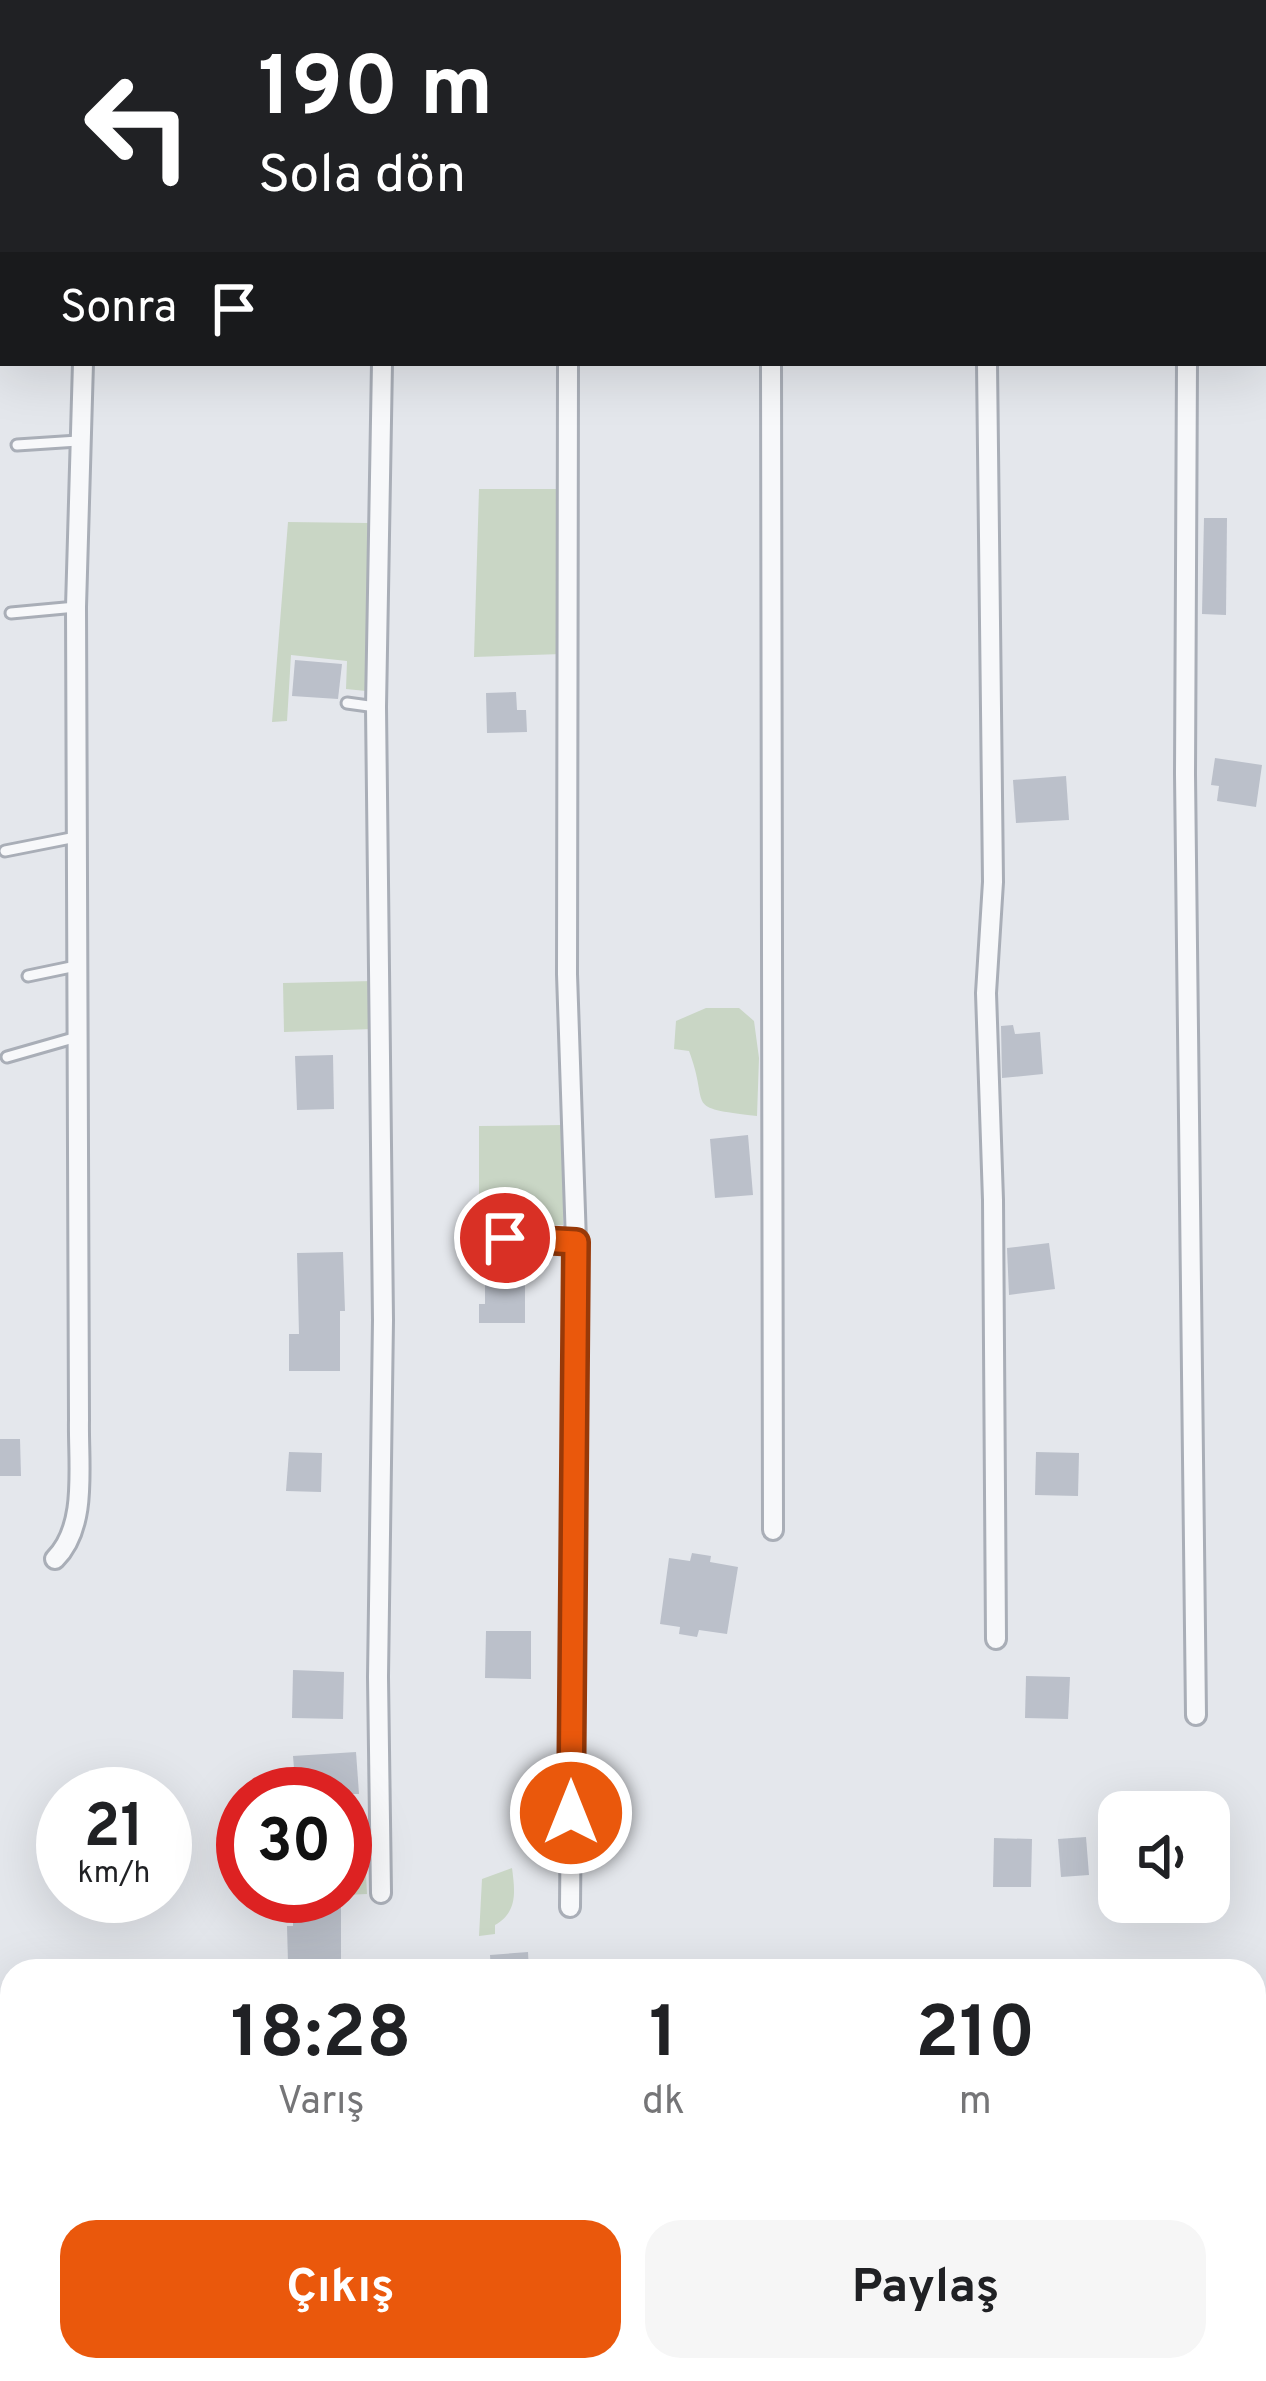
<!DOCTYPE html>
<html lang="tr">
<meta charset="utf-8">
<style>
:root{--surface:#fff;--page:#f6f6f6;--text:#202124;--muted:#757577;--accent:#ea580c}
body{margin:0;font-family:Overpass,sans-serif;background:var(--page);color:var(--text);height:100vh;display:flex;flex-direction:column;font-size:45px;white-space:nowrap}
*{box-sizing:border-box;margin:0}
p{font-size:39px;color:var(--muted)}
.icon{flex:none;width:66px;height:66px;fill:none;stroke:currentColor;stroke-width:2;stroke-linecap:round;stroke-linejoin:round}
.map{position:relative;flex:1;overflow:hidden}
.sheet{position:absolute;left:0px;top:1959px;width:1266px;height:423px;display:flex;flex-direction:column;background:var(--surface);border-radius:36px 36px 0 0;box-shadow:0 12px 48px #0002}
.sheet>*{flex:none}
.hud{position:absolute;left:0px;top:0px;width:1266px;height:366px;box-shadow:0 12px 48px #0002;background:#202124;color:#fff;overflow:hidden}
.buttons{position:absolute;left:1098px;top:1791px;display:grid;gap:24px}
.buttons a{display:grid;place-items:center;width:132px;height:132px;border-radius:24px;background:var(--surface);box-shadow:0 12px 48px #0002;font-size:60px}
.speed{position:absolute;left:36px;top:1767px;display:flex;gap:24px;font-size:60px;font-weight:700;text-align:center}
.speed>*{display:grid;place-content:center;width:156px;height:156px;border-radius:50%;background:var(--surface);box-shadow:0 12px 48px #0002;line-height:1}
.speed small{font-size:30px;font-weight:400}
.speed .limit{border:18px solid #d22;background:#fff;color:#111}
.pin{position:absolute;display:grid;place-items:center;width:102px;height:102px;color:#fff;margin:-51px;border:6px solid #fff;border-radius:50%;box-shadow:0 3px 12px #0007}
.me{position:absolute;width:132px;margin:-66px;rotate:0deg;stroke-linejoin:round;filter:drop-shadow(0 0 9px #0008)}
.turn{display:flex;align-items:center;gap:42px;height:252px;padding:0 60px;font-size:54px}
.turn .icon{width:156px;height:156px;stroke-width:2.5}
.turn b{display:block;font-size:84px;line-height:102px}
.then{display:flex;align-items:center;height:114px;padding:0 60px;background:#0003;gap:24px;font-size:45px}
.eta{display:flex;justify-content:space-evenly;align-items:center;height:204px;text-align:center}
.eta b{font-size:72px;font-weight:700;line-height:84px}
.button{display:flex;gap:24px;margin-top:auto;padding:24px 60px}
.button a{flex:1;height:138px;border-radius:36px;background:var(--accent);color:#fff;font-size:48px;font-weight:700;line-height:138px;text-align:center}
.button a+a{background:var(--page);color:var(--text)}
.map>svg:first-child{display:block}
.green{fill:#c9d6c5}
.building{fill:#bbc0ca}
.lines{fill:none;stroke-linecap:round;stroke-linejoin:round}
.service-casing{stroke:#a9aeb7;stroke-width:15}
.minor-casing{stroke:#a9aeb7;stroke-width:24}
.tertiary-casing{stroke:#a9aeb7;stroke-width:30}
.service{stroke:#f7f8fa;stroke-width:9}
.minor{stroke:#f7f8fa;stroke-width:18}
.tertiary{stroke:#f7f8fa;stroke-width:24}
.route-casing{stroke:#983908;stroke-width:30}
.route{stroke:#ea580c;stroke-width:21}
</style>
<div class="map">
<svg width="1266" height="2381" viewBox="0 0 1266 2381">
<rect width="100%" height="100%" fill="#e4e7ec"/>
<g class="green">
<polygon points="479,489 559,489 562,654 474,657"/>
<polygon points="288,522 368,523 366,691 346,689 347,661 291,655 287,721 272,722"/>
<polygon points="373,981 373,1029 284,1032 283,983"/>
<path d="M706,1008H739L754,1021L759,1058L757,1116C681,1107 711,1109 689,1051L674,1049L676,1021Z"/>
<polygon points="564,1125 563,1225 479,1226 479,1126"/>
<polygon points="363,1817 367,1894 345,1895 345,1818"/>
<path d="M512,1868C515,1891 518,1912 495,1925V1934L479,1936L482,1879Z"/>
<polygon points="12,2304 12,2370 60,2370 64,2381 0,2381 0,2309"/>
</g>
<g class="building">
<polygon points="1204,518 1227,518 1226,615 1202,614"/>
<polygon points="295,660 342,664 338,699 292,696"/>
<polygon points="516,692 517,710 526,710 527,732 487,733 486,693"/>
<polygon points="1215,758 1262,765 1256,807 1217,801 1219,786 1211,785"/>
<polygon points="1066,776 1069,820 1016,823 1013,780"/>
<polygon points="1013,1025 1015,1034 1040,1032 1043,1074 1002,1078 1001,1026"/>
<polygon points="333,1055 334,1109 297,1110 295,1056"/>
<polygon points="748,1135 753,1195 715,1198 710,1139"/>
<polygon points="1049,1243 1055,1289 1009,1295 1007,1248"/>
<polygon points="343,1252 345,1311 340,1311 340,1371 289,1371 289,1334 299,1334 297,1253"/>
<polygon points="485,1267 518,1267 518,1282 525,1282 525,1323 479,1323 479,1304 485,1304"/>
<polygon points="0,1439 20,1439 21,1476 0,1476"/>
<polygon points="289,1452 322,1453 321,1492 286,1491"/>
<polygon points="1036,1452 1079,1453 1078,1496 1035,1495"/>
<polygon points="692,1553 711,1556 710,1562 738,1567 727,1634 699,1630 697,1637 679,1634 680,1627 660,1624 669,1558 690,1561"/>
<polygon points="486,1631 531,1631 531,1679 485,1678"/>
<polygon points="293,1670 344,1672 343,1719 292,1718"/>
<polygon points="1026,1676 1070,1677 1068,1719 1025,1718"/>
<polygon points="356,1752 359,1794 296,1794 293,1756"/>
<polygon points="1086,1837 1089,1875 1061,1877 1058,1839"/>
<polygon points="994,1838 1032,1839 1031,1887 993,1887"/>
<polygon points="341,1906 341,1971 292,1971 292,1963 288,1963 287,1926 293,1926 293,1907"/>
<polygon points="528,1952 529,1971 491,1971 490,1955"/>
</g>
<g class="lines">
<g class="service-casing">
<g id="service">
<polyline points="17,445 78,441"/>
<polyline points="11,613 76,607"/>
<polyline points="347,703 376,707"/>
<polyline points="5,851 76,837"/>
<polyline points="28,976 76,966"/>
<polyline points="7,1057 77,1037"/>
<polyline points="504,1238 576,1242"/>
</g>
</g>
<g class="minor-casing">
<g id="minor">
<polyline points="763,0 763,3"/>
<polyline points="979,0 979,3"/>
<polyline points="1193,3 1193,0"/>
<polyline points="568,363 567,974 576,1242 570,1907"/>
<polyline points="771,363 773,1530"/>
<polyline points="987,363 993,882 986,993 993,1200 996,1639"/>
<polyline points="1187,363 1185,774 1196,1715"/>
<path d="M55,1559C88,1526 78,1465 79,1420L76,607L83,363"/>
<polyline points="381,1893 378,1677 383,1320 376,707 382,363"/>
<polyline points="1254,2012 1266,2012"/>
</g>
</g>
<g class="tertiary-casing">
<g id="tertiary">
<polyline points="678,3 711,0"/>
<polyline points="0,189 3,188"/>
</g>
</g>
<use href="#service" class="service"/>
<use href="#minor" class="minor"/>
<use href="#tertiary" class="tertiary"/>
</g>
<g class="lines">
<g class="route-casing">
<polyline id="route" points="505,1238 576,1242 571,1813"/>
</g>
<use href="#route" class="route"/>
</g>
</svg>
<div class="buttons">
<a><svg class="icon" aria-label="sound" viewBox="0 0 24 24"><path d="M4 9h4l5-4v14l-5-4H4zM17 9q2 3 0 6"/></svg></a>
</div>
<div class="speed"><div>21<small>km/h</small></div><div class="limit">30</div></div>
<div class="pin" style="left:505px;top:1238px;background:#d93025"><svg class="icon" aria-label="arrive" viewBox="0 0 24 24"><path d="M6 21V4h12l-3 4 3 4H6"/></svg></div>
<svg class="me" style="left:571px;top:1813px" viewBox="-20 -20 40 40"><circle r="17" fill="#ea580c" stroke="#fff" stroke-width="3"/><path d="M0-11L8 9 0 5-8 9z" fill="#fff"/></svg>
<div class="hud">
<div class="turn"><svg class="icon" aria-label="left" viewBox="0 0 24 24"><path d="M17 20v-9H6M10 6l-5 5 5 5"/></svg><div><b>190 m</b>Sola dön</div></div>
<div class="then">Sonra<svg class="icon" aria-label="arrive" viewBox="0 0 24 24"><path d="M6 21V4h12l-3 4 3 4H6"/></svg></div>
</div>
<section class="sheet">
<div class="eta">
<div><b>18:28</b><p>Varış</p></div>
<div><b>1</b><p>dk</p></div>
<div><b>210</b><p>m</p></div>
</div>
<div class="button"><a>Çıkış</a><a>Paylaş</a></div>
</section>
</div>
